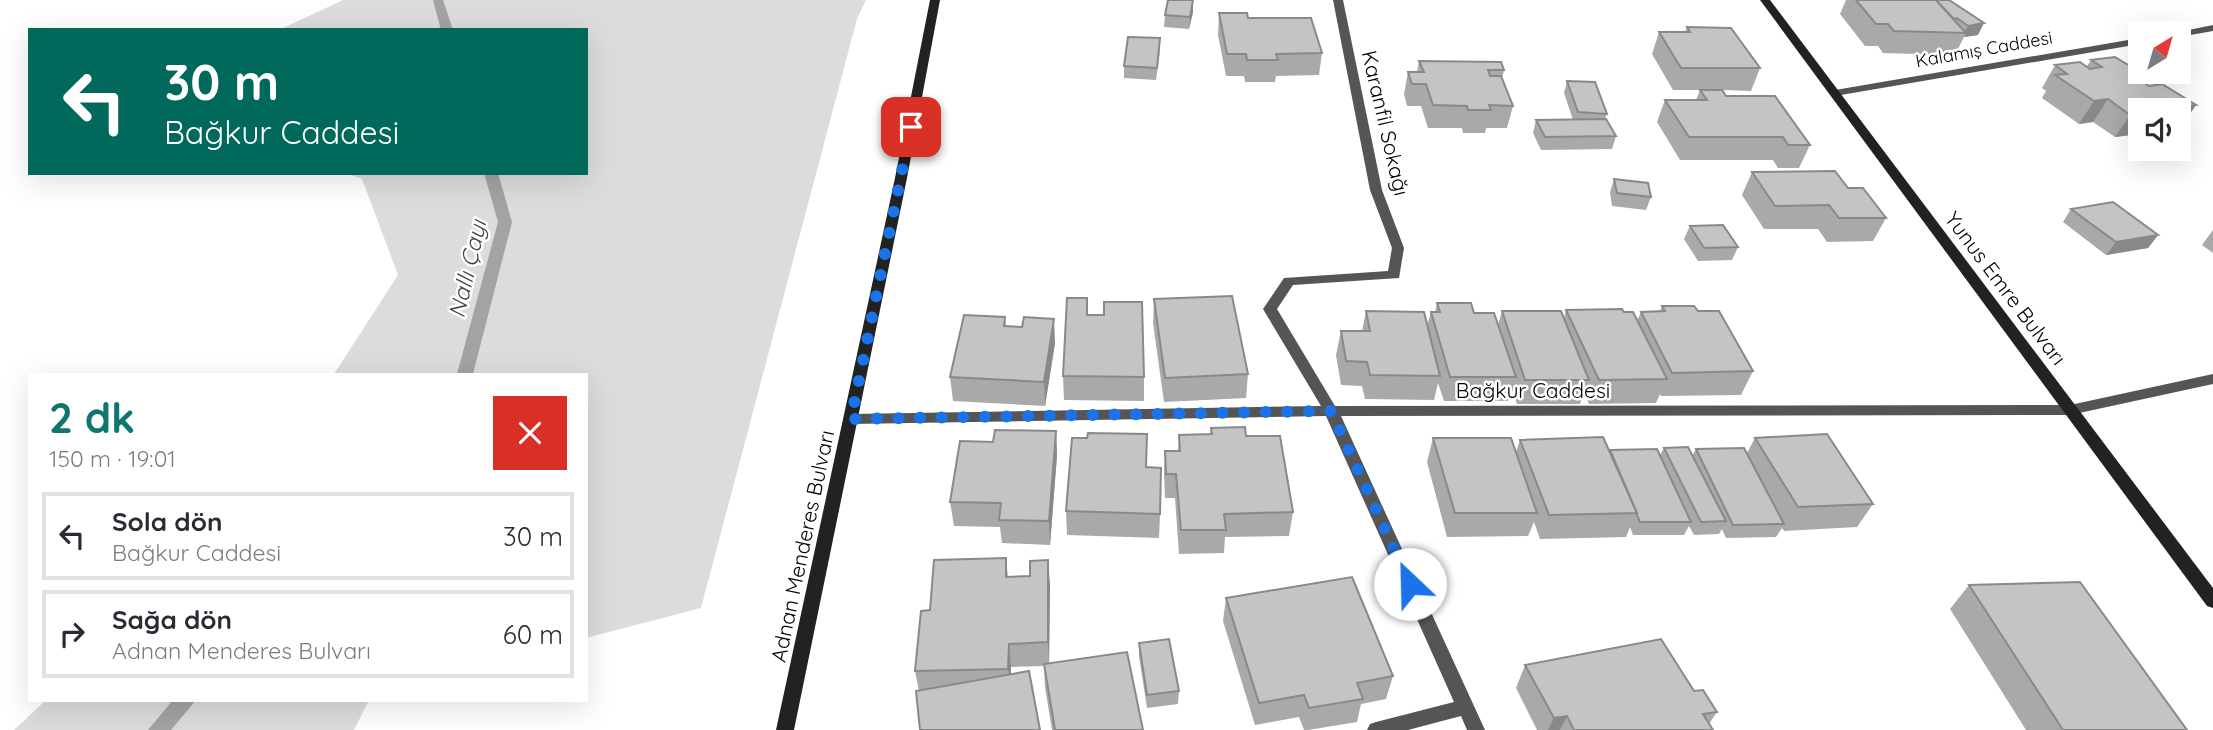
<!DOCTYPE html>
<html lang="tr">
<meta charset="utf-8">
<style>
:root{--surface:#fff;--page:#f2f2f3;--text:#2b2b33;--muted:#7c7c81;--line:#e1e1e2;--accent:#0f766e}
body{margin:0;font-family:Quicksand,sans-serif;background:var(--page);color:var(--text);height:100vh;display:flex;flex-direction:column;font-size:26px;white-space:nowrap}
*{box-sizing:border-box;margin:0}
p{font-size:23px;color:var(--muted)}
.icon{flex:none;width:38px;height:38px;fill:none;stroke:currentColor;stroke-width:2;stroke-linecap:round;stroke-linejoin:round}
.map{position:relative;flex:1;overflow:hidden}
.panel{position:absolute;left:28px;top:373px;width:560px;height:329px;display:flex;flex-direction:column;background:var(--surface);border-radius:0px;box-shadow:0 7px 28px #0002}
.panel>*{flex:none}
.hud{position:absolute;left:28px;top:28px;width:560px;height:147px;border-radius:0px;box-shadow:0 7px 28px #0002;background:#00695c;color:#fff;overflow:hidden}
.needle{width:46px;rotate:37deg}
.controls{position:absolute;left:2128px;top:21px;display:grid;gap:14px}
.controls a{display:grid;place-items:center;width:63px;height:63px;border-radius:0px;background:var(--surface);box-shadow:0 7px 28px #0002;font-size:35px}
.pin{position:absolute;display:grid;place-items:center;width:60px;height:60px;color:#fff;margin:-30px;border-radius:14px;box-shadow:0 4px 10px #0006}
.me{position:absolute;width:77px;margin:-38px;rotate:336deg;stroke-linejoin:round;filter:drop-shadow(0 0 5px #0008)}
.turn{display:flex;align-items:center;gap:24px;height:147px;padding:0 21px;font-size:32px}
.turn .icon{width:91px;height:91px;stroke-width:2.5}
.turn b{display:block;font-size:49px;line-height:60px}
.round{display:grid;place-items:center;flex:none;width:74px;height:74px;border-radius:0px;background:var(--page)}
.headline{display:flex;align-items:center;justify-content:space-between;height:119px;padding:0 21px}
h1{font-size:42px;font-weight:700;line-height:52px;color:var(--accent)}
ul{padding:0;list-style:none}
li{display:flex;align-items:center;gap:21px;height:88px;margin:0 14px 10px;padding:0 7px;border:4px solid var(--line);border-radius:0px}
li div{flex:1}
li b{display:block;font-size:26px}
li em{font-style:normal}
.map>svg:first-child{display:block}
.green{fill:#dcdcdc}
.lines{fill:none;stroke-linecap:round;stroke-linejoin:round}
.stream{fill:#a3a3a3;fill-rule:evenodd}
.street{fill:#555;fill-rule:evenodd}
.secondary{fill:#222;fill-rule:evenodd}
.wall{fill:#a9a9a9}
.shaded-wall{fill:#898989}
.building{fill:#c4c4c4;stroke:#898989;stroke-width:2}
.route{stroke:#1a73e8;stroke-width:12;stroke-dasharray:0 21.6}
.labels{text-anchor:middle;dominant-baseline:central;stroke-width:5;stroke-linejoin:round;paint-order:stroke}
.far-street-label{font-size:18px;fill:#000;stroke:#fff}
.street-label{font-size:21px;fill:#000;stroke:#fff}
.water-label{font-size:23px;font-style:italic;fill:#444;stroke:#fff}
</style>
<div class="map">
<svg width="2213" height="730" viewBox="0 0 2213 730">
<rect width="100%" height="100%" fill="#fff"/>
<g class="green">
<polygon points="343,0 866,0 857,19 701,608 586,638 586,374 334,374 398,275 362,179 346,173 586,173 586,30 279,30"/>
<polygon points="46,700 369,700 354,730 14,730"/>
</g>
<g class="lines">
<g class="stream">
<polygon points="433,0 443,0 453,30 441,30"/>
<polygon points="484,173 498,173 512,222 473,374 457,374 498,222"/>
<polygon points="173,700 196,700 171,730 148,730"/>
</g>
<g class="street">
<polygon points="1333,0 1343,0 1382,190 1404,248 1399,278 1293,285 1277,309 1335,406 2070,405 2213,374 2213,384 2070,415 1341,416 1485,730 1467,730 1461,716 1408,730 1367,730 1370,724 1376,722 1454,702 1326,416 851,424 846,423 844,419 846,415 851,414 1321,406 1263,309 1284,278 1388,271 1392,248 1370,190"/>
<polygon points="2213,25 2213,31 2179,37 2179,33 2174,33"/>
<polygon points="2140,38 2140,44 1835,96 1830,93 1835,90"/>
</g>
<g class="secondary">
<polygon points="930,0 940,0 907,178 794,730 776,730 895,178"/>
<polygon points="1760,0 1770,0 2213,588 2213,608 2207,606"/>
</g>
</g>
<g class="wall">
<polygon points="1193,0 1193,12 1189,29 1164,27 1165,15"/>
<polygon points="1846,0 1949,0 1978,35 1964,37 1955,55 1883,53 1878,46 1865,46 1840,14"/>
<polygon points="1219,13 1248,18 1322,53 1319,75 1276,76 1275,82 1245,82 1244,76 1226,76 1218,35"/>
<polygon points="1687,27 1760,68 1751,91 1723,90 1726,96 1810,145 1799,168 1778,168 1773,160 1680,160 1657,122 1665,100 1696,100 1700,90 1673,90 1652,54 1659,32 1685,32"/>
<polygon points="1160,51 1156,80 1124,78 1124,66"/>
<polygon points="2091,60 2145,75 2141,80 2149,86 2196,105 2180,128 2115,137 2093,122 2079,124 2042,98 2046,91 2042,88 2055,65 2087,66"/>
<polygon points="1419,61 1504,70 1502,79 1513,106 1507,128 1486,128 1485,133 1463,133 1462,128 1428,128 1421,106 1407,106 1404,94 1408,72 1417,72"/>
<polygon points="1567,81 1607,114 1605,119 1616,136 1612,149 1541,150 1533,133 1536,120 1573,120 1564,93"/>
<polygon points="1752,172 1848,188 1886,218 1873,241 1827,242 1818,229 1764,229 1742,195"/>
<polygon points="1614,179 1651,197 1646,210 1612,206 1610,192"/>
<polygon points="2071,209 2158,235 2148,248 2106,255 2063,222"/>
<polygon points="1690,226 1738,247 1732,260 1698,261 1684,239"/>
<polygon points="2213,230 2213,253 2202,245"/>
<polygon points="1154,299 1248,374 1246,398 1164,402 1153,323"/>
<polygon points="1437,303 1474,313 1498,325 1502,311 1564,318 1566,310 1624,312 1637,321 1641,312 1660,311 1662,306 1698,311 1753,371 1741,395 1661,396 1660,394 1656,403 1589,404 1584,392 1580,404 1517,404 1512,389 1508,401 1444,401 1438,383 1434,400 1365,399 1362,386 1341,385 1336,355 1341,331 1362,331 1366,311 1427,326 1431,312 1435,312"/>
<polygon points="1087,315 1104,315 1144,377 1144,401 1064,400 1063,376"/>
<polygon points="1005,317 1006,326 1055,343 1045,406 953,401 950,377"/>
<polygon points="1211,428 1246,436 1293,512 1289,536 1225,537 1224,553 1179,554 1175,498 1165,498 1164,474 1165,451 1178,451 1179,435 1210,434"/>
<polygon points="1056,431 1057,455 1050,545 1002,543 1000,527 954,526 950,502 993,442"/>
<polygon points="1087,438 1146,467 1160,514 1159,538 1067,535 1066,511"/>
<polygon points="1433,438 1516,452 1520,440 1609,451 1610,450 1660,455 1664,448 1692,456 1696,449 1747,453 1755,438 1873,504 1857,527 1784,531 1782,528 1776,537 1726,538 1722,529 1719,534 1694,535 1689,526 1684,535 1633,535 1630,527 1626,537 1540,539 1534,522 1528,536 1447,537 1427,462"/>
<polygon points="1006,558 1008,577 1050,584 1049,663 1143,730 1052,730 1045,687 1044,666 1011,667 1011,675 919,691 915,671 930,610"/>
<polygon points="1969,585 2187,730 2026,730 1950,609"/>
<polygon points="1226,598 1393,676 1386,699 1361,704 1357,722 1308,730 1304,730 1299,717 1255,725 1223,621"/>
<polygon points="1139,643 1179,691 1178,704 1147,708 1139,656"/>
<polygon points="1525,665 1694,691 1717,712 1709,724 1713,730 1537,730 1516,688"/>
</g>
<g class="shaded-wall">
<polygon points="1193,0 1193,12 1189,29 1190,17"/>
<polygon points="1984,23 1978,35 1964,37 1966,33 1964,33 1968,26"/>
<polygon points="2145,75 2130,97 2135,76"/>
<polygon points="2108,99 2093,122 2079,124 2094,101"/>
<polygon points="2196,105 2180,128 2179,128 2179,110 2160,110"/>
<polygon points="2140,113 2140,134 2115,137 2130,115"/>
<polygon points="2158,235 2148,248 2106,255 2116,242"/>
<polygon points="1054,319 1055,343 1045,406 1044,382"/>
<polygon points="1056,431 1057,455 1050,545 1049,521"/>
<polygon points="1048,560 1050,584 1049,665 1048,642"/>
<polygon points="1009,644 1011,667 1011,692 1008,669"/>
<polygon points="1567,716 1560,730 1548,730 1554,718"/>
</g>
<g class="building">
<polygon points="1168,0 1193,0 1190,17 1165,15"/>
<polygon points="1856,0 1936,0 1966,33 1894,31 1888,24 1876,24"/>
<polygon points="1936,0 1949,0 1984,23 1968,26 1957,18 1954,19"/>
<polygon points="1219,13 1247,13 1248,18 1311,18 1322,53 1276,54 1278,60 1247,60 1246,54 1227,54"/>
<polygon points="1687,27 1731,28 1760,68 1681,68 1659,32 1690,32"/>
<polygon points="1128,37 1160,38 1157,68 1124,66"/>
<polygon points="2115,57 2145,75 2135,76 2149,86 2162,84 2196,105 2160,110 2140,110 2140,113 2130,115 2108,99 2094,101 2055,75 2067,74 2055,65 2080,62 2090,69 2102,67 2091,60"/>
<polygon points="1419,61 1501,62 1504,70 1488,70 1490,76 1501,76 1513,106 1489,105 1491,110 1468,110 1467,106 1433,105 1426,84 1412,84 1408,72 1424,72"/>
<polygon points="1567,81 1595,82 1607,114 1578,112"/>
<polygon points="1700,90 1722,90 1726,96 1775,96 1810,145 1788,145 1783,137 1689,137 1665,100 1707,100"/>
<polygon points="1606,119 1616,136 1545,137 1536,120"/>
<polygon points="1835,171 1848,188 1863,188 1886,218 1839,218 1829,205 1775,206 1752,172"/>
<polygon points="1614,179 1648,183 1651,197 1617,193"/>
<polygon points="2113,202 2158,235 2116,242 2071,209"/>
<polygon points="1723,225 1738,247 1704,248 1690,226"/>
<polygon points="1232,296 1248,374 1165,378 1154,299"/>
<polygon points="1067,298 1087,298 1087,315 1104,315 1104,302 1142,302 1144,377 1063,376"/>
<polygon points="1437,303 1471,303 1474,313 1494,313 1516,377 1450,377 1431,312 1440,312"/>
<polygon points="1662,306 1694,306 1698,311 1719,311 1753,371 1672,373 1641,312 1665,311"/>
<polygon points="1622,309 1624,312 1633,312 1667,379 1599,380 1566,310"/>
<polygon points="1366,311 1424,312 1440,376 1370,375 1367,362 1346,361 1341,331 1370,331"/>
<polygon points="1502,311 1561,311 1589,380 1525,380"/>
<polygon points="964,315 1005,317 1004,326 1022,327 1024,317 1054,319 1044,382 950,377"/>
<polygon points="1245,427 1246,436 1280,436 1293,512 1224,514 1226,530 1181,530 1176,474 1166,474 1165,451 1180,451 1179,435 1212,434 1211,428"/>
<polygon points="995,430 1056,431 1049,521 999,520 1001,503 950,502 960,441 993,442"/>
<polygon points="1088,433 1147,434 1146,467 1161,468 1160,514 1066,511 1072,438 1087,438"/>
<polygon points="1827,434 1873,504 1798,507 1755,438"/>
<polygon points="1603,437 1637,513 1549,515 1520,440"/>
<polygon points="1433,438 1511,438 1537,513 1455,513"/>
<polygon points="1688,447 1726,521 1701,522 1664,448"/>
<polygon points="1744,448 1784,524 1733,525 1696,449"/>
<polygon points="1657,449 1691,522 1640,522 1636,513 1637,513 1610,450"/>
<polygon points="1006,558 1006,577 1030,576 1030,561 1048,560 1048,642 1009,644 1008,669 915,671 921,611 930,610 934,560"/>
<polygon points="1352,577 1393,676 1357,683 1363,699 1309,708 1304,695 1259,703 1226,598"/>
<polygon points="2080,582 2187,730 2063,730 1969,585"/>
<polygon points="1169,639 1179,691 1147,695 1139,643"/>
<polygon points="1661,639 1694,691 1703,690 1717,712 1703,714 1713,730 1574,730 1567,716 1554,718 1525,665"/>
<polygon points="1127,652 1143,730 1055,730 1044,664"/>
<polygon points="1029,671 1040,730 920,730 916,691"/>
</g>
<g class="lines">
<polyline class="route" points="911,127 851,419 1331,411 1410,584"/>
</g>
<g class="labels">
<g class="far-street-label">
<text transform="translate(1984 49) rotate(-10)">Kalamış Caddesi</text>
</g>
<g class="street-label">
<text transform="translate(1386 123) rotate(77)">Karanfil Sokağı</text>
<text transform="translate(2006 288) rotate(53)">Yunus Emre Bulvarı</text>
<text x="1533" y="390">Bağkur Caddesi</text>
<text transform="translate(802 546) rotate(-78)">Adnan Menderes Bulvarı</text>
</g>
<g class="water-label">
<text transform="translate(467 269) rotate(-77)">Nallı Çayı</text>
</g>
</g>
</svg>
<div class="controls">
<a><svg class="needle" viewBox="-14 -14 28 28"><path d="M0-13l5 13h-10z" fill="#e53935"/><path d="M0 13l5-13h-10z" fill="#7c7c81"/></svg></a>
<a><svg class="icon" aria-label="sound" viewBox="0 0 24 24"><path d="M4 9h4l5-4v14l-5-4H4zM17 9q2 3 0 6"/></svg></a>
</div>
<div class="pin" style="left:911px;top:127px;background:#d93025"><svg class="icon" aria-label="arrive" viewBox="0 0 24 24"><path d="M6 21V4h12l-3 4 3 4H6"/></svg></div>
<svg class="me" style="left:1410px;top:584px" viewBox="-20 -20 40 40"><circle r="19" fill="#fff"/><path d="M0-13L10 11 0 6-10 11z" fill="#1a73e8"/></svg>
<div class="hud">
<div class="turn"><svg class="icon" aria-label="left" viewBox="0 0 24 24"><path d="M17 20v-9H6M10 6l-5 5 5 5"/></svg><div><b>30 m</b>Bağkur Caddesi</div></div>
</div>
<section class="panel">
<div class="headline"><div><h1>2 dk</h1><p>150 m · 19:01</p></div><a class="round" style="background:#d93025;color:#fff"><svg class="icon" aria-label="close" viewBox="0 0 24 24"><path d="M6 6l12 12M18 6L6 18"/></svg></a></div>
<ul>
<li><svg class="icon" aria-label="left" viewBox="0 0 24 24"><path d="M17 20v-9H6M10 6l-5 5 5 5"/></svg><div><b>Sola dön</b><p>Bağkur Caddesi</p></div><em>30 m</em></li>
<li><svg class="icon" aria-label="right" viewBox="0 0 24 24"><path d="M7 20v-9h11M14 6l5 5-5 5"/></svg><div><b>Sağa dön</b><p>Adnan Menderes Bulvarı</p></div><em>60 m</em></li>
</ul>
</section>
</div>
